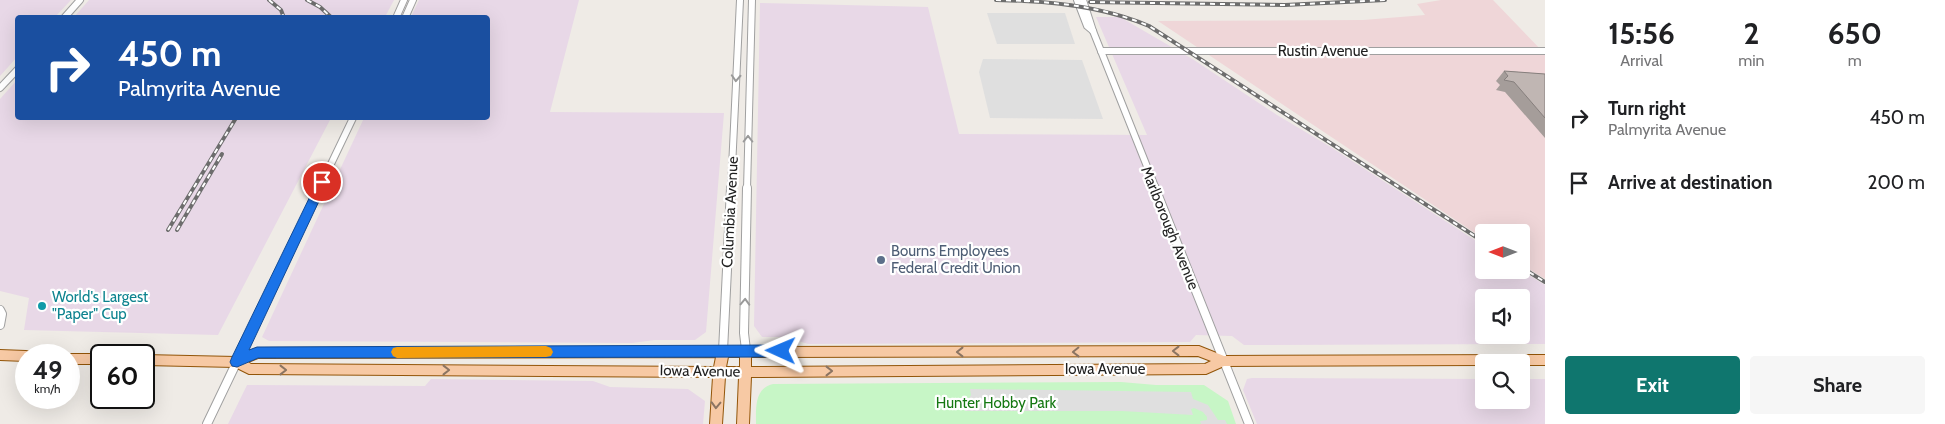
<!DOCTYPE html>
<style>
:root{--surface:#fff;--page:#f6f6f6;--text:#202124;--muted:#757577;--accent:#0f766e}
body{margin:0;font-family:Cabin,sans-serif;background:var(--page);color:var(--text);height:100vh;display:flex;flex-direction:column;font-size:19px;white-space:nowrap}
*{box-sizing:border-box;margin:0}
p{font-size:16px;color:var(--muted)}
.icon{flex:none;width:28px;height:28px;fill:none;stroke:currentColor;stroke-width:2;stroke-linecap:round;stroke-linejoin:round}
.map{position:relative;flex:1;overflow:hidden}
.side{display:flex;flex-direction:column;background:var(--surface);width:400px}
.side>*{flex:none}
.top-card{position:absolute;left:15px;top:15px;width:475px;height:105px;border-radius:5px;box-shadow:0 5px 20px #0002;background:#1a4fa0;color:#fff;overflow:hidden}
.needle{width:32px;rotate:270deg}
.buttons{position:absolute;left:1475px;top:224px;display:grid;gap:10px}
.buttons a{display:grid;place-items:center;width:55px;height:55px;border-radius:5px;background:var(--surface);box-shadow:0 5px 20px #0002;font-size:25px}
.speed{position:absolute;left:15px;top:344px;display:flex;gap:10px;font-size:25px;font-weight:700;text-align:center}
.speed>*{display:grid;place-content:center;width:65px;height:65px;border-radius:50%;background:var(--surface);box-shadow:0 5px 20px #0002;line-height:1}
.speed small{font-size:12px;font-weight:400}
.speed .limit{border:2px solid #111;border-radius:8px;background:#fff;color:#111}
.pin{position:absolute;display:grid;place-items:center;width:42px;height:42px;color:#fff;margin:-21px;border:2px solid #fff;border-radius:50%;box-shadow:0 1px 5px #0007}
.me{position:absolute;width:55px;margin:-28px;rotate:271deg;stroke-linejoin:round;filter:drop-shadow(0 0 4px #0008)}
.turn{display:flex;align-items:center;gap:18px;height:105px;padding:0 20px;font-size:22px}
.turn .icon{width:65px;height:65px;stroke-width:2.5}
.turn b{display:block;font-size:35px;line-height:42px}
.eta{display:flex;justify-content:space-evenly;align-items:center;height:85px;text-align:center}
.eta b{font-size:30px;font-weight:800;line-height:35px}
.action{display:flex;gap:10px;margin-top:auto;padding:10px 20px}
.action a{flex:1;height:58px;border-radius:5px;background:var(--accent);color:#fff;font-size:20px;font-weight:800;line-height:58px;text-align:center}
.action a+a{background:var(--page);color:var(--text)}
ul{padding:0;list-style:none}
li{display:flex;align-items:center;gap:15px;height:65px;padding:0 20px}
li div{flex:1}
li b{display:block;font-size:19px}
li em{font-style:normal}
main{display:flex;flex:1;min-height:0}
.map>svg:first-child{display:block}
.commercial{fill:#efd6d8}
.industrial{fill:#e8d8e7;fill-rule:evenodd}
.park{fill:#c7f6c6}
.parking{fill:#dfdfdf}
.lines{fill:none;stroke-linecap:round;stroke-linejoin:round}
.minor-far1-casing{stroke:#a0a0a0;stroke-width:8}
.minor-casing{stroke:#a0a0a0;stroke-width:10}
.major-casing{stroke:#925509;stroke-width:2}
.minor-far1{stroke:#fff;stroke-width:6}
.minor{stroke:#fff;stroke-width:8}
.major{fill:#f7c9a4;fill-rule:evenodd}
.rail-casing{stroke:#6d6d6d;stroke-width:4}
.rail{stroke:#fff;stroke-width:2;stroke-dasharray:5;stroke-linecap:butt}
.wall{fill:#a59d9a}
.building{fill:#c0b6b3;stroke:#867f7d}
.oneway{stroke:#9a9a9a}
.oneway2{stroke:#8b7462}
.route{fill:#1a73e8;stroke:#114b97}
.slow{fill:#f59e0b}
.service-dot{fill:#5c6f8a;stroke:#fff;stroke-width:2}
.culture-dot{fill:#0f9aa8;stroke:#fff;stroke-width:2}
.labels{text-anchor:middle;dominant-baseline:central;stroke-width:4.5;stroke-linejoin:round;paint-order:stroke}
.street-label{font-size:15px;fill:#1f1f1f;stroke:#fff}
.service-label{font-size:15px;fill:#4e5e75;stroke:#fff;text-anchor:start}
.culture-label{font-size:15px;fill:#0d838f;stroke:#fff;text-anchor:start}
.park-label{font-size:15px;fill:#157812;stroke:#fff}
</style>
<main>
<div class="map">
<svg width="1545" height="424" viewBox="0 0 1545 424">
<rect width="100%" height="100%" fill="#efebe6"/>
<polygon class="commercial" points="1441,0 1493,0 1545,54 1545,279 1521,264 1521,232 1484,232 1484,239 1158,21 1363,20 1425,15 1417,4"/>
<g class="industrial">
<polygon points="0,0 71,0 55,17 18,18 17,57 0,76"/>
<polygon points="89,0 394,0 385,17 74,17"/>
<polygon points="419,0 579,0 550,112 724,113 706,332 695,340 655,340 632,343 269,341 262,337 364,118 488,118 488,18 411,17"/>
<path d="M760,3L928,7L959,134L1147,135L1096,17H1120L1194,60L1277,115L1329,146L1484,246V270H1521L1545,285V344L1244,345L1232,336L1196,335L1190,342L808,344L786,337H762L754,326ZM1484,298H1521V335H1484Z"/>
<polygon points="17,80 18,118 331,118 218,335 24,330 29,298 0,291 0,99"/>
<polygon points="1252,378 1484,379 1484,400 1521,400 1521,379 1545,379 1545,424 1257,424 1243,390 1247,379"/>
<polygon points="431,379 593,381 610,387 688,389 705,401 703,424 228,424 247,385 425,386"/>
</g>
<path class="park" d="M1121,382L1156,385H1204L1228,401L1236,424H756C756,409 754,388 773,384Z"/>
<g class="parking">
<polygon points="987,13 1065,13 1075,44 997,44"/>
<polygon points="983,59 1082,60 1103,119 990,118 979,72"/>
<polygon points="970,389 1191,392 1193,399 1208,405 1218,420 1225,420 1227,424 1201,424 1200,421 1207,420 1207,417 1203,412 1194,408 1191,409 1193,415 1122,411 965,411 965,405 971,395"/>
</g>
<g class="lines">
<g class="minor-far1-casing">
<g id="minor-far1">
<polyline points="1077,0 1087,26 1093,31"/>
<polyline points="1083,0 1093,31 1156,189"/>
<polyline points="64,18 80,0"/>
<polyline points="396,18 404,0"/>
<polyline points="405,18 413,0"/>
<polyline points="1101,51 1545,51"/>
<polyline points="0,88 18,69"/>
<polyline points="319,189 353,118"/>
<polyline points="731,189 740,0"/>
<polyline points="747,189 752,0"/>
</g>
</g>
<g class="minor-casing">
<g id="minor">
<polyline points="1155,188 1249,424"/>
<polyline points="0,310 2,314 0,325"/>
<polyline points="746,350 744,333 747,188"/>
<polyline points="723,351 731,188"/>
<polyline points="207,424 320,188"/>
</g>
</g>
<g class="major-casing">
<g id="major">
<path d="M746,345L750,347L1199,346L1224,356L1545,355V365H1521V362H1484V365L1224,366L1206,374L751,377L749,424H737L739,377H725L722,424H710L713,377L249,374L235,367L144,365V355L236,357L257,348L742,347ZM1198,356L1211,361L1205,364L751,367V357ZM716,357L714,367L251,364L248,362L258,358ZM728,357H740V367H726Z"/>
<polygon points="0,350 26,351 30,352 31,355 26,355 26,361 0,360"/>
<polygon points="69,354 101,354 104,355 101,355 101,364 69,364 69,355 66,355"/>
</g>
</g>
<use href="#minor-far1" class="minor-far1"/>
<use href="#minor" class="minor"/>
<use href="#major" class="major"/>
<g class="rail-casing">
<g id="rail">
<polyline points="269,0 281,10 284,18"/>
<polyline points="307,0 320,7 332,18"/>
<polyline points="996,0 1030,1"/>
<path d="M1024,1C1068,3 1109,9 1149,26L1484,242"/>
<polyline points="1090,2 1285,5 1385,0"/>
<polyline points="168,230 236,118"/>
<polyline points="177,230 222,154"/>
<polyline points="1521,267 1545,282"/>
</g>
</g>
<use href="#rail" class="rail"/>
</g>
<polygon class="wall" points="1504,71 1545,74 1545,138 1505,92 1496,90 1500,85 1496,81"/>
<polygon class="building" points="1504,71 1545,74 1545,118 1514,82 1504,80 1508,76"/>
<defs><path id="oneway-chevron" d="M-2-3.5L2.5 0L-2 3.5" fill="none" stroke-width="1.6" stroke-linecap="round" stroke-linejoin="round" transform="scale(1.25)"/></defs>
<g class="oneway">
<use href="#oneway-chevron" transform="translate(736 78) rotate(93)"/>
<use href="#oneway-chevron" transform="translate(748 139) rotate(-90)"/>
<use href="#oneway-chevron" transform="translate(745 302) rotate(-88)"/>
</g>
<g class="oneway2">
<use href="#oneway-chevron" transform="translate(1176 351) rotate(180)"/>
<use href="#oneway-chevron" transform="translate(960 352) rotate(-180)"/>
<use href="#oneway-chevron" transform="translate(1076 352) rotate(179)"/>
<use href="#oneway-chevron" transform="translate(283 370)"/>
<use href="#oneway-chevron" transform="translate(446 370)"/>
<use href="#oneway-chevron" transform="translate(829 371)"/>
<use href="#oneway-chevron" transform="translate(716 405) rotate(92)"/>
</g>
<polygon class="route" points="322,178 328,182 249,350 257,347 781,345 785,347 787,351 785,355 781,357 258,358 237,367 232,366 230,362 232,357 317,182"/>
<polygon class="slow" points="546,346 551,348 553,352 551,356 546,357 397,358 393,356 391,352 393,348 397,347"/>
<circle class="service-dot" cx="881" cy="260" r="5"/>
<circle class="culture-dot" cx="42" cy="306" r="5"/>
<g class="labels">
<g class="street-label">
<text x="1323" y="51">Rustin Avenue</text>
<text transform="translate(730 212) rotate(-87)">Columbia Avenue</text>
<text transform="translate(1170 228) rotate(68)">Marlborough Avenue</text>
<text x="1105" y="369">Iowa Avenue</text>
<text transform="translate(700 371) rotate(1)">Iowa Avenue</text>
</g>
<g class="service-label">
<text x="891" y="251">Bourns Employees<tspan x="891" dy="17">Federal Credit Union</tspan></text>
</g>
<g class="culture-label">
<text x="52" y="297">World's Largest<tspan x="52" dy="17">"Paper" Cup</tspan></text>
</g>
<g class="park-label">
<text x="996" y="403">Hunter Hobby Park</text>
</g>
</g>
</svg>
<div class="buttons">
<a><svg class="needle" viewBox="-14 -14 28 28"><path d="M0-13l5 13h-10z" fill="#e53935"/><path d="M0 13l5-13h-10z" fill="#757577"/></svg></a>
<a><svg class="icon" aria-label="sound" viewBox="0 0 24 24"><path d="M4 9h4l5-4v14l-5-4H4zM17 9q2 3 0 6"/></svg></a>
<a><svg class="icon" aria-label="search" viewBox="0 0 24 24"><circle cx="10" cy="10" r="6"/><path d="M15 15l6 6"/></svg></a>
</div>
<div class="speed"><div>49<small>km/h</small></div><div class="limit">60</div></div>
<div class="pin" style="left:322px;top:182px;background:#d93025"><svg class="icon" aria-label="arrive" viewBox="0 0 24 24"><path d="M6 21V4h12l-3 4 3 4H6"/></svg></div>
<svg class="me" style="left:781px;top:351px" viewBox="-20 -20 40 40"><path d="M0-17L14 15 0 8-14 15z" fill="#1a73e8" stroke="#fff" stroke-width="4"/></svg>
<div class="top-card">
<div class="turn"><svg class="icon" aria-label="right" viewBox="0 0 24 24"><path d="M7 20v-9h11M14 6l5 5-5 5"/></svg><div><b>450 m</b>Palmyrita Avenue</div></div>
</div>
</div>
<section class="side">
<div class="eta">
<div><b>15:56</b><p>Arrival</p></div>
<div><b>2</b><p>min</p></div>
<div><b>650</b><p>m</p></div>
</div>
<ul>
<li><svg class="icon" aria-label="right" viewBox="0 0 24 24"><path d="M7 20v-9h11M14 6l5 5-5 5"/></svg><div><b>Turn right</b><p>Palmyrita Avenue</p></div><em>450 m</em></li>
<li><svg class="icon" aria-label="arrive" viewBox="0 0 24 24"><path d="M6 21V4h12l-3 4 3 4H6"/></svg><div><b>Arrive at destination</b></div><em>200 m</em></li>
</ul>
<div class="action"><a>Exit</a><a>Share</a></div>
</section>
</main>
